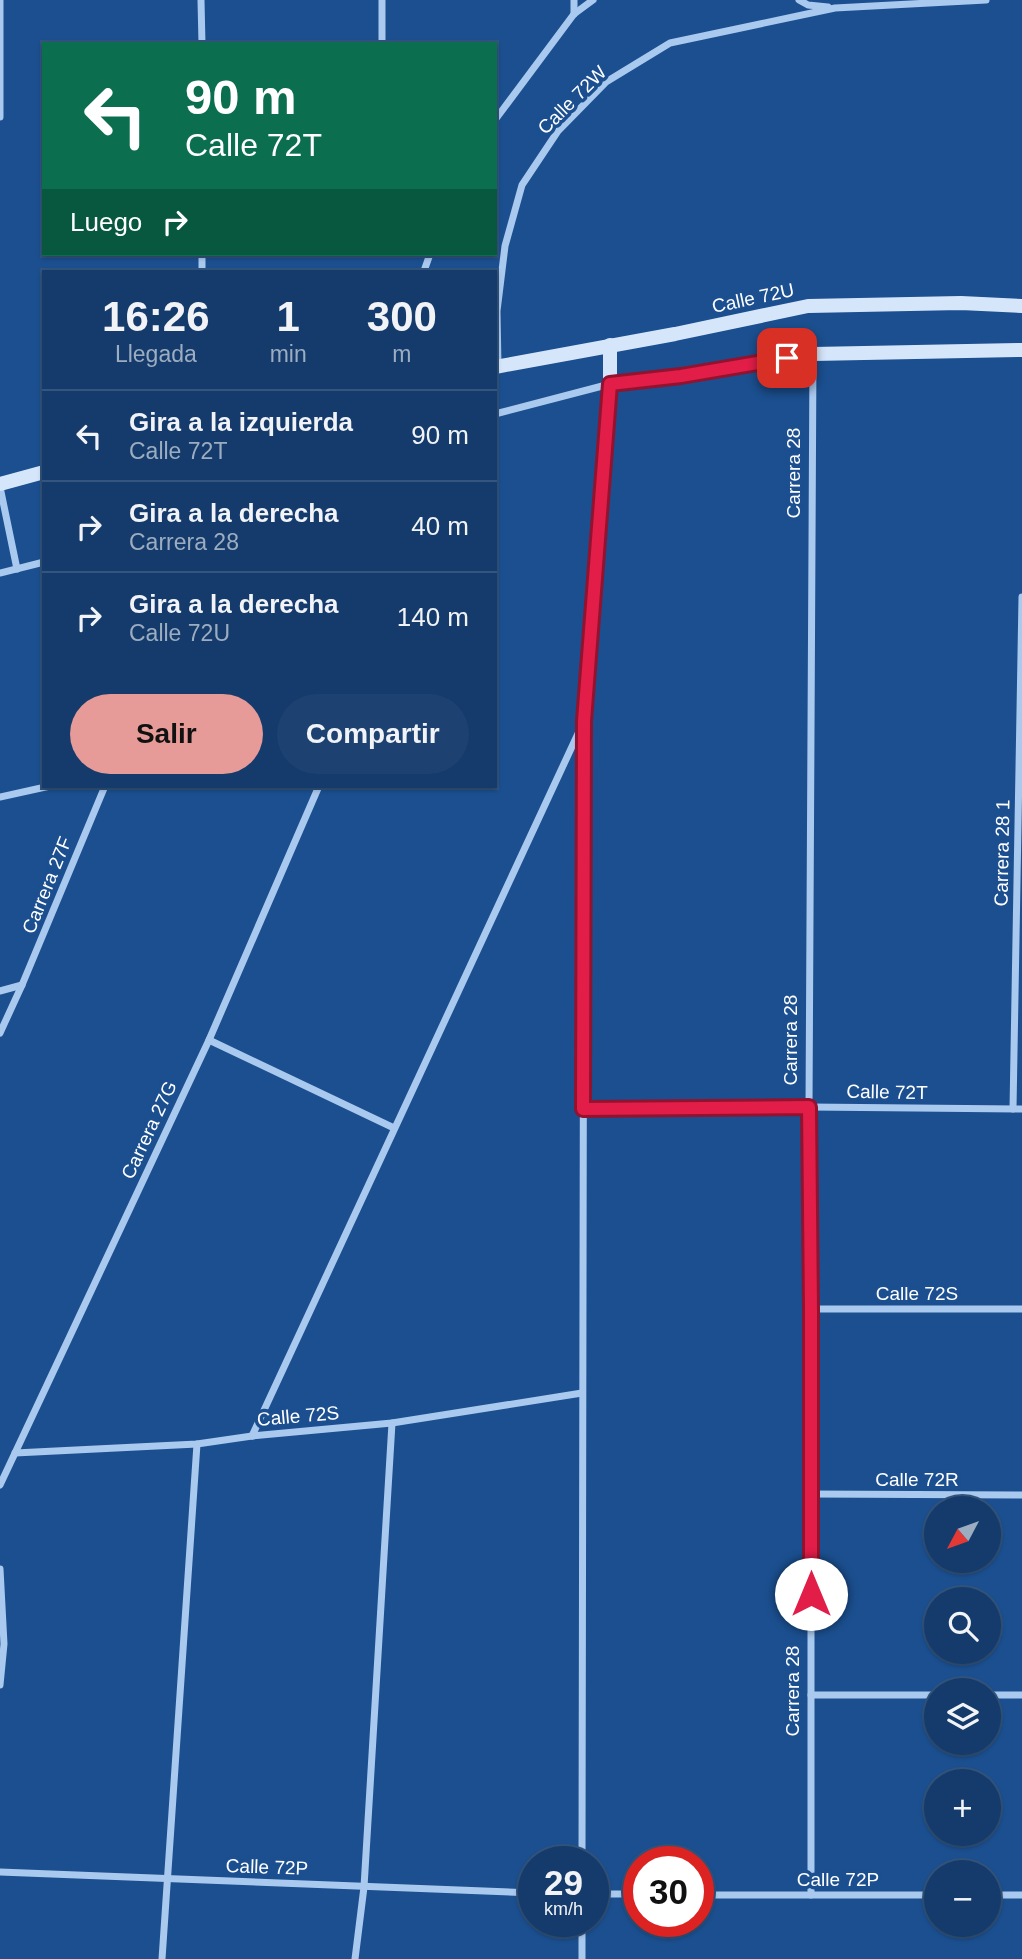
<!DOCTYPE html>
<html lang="es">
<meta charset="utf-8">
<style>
:root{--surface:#143b6b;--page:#1d4271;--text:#f1f3f6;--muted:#9dadc1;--line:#33557e;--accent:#e69b98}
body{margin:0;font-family:Arial,sans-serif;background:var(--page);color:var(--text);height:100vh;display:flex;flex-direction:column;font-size:26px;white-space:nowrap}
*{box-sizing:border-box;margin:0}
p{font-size:23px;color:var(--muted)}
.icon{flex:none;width:38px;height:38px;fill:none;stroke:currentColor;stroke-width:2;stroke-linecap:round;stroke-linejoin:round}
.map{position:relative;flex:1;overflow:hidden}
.panel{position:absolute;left:42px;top:270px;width:455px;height:518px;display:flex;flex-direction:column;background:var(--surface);border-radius:0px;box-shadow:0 2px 5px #0004,0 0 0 2px var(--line)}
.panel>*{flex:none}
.top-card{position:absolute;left:42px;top:42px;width:455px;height:214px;border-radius:0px;box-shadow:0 2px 5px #0004,0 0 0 2px var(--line);background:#0b6e4f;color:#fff;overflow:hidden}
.needle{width:46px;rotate:229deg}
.buttons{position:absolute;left:924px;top:1496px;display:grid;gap:14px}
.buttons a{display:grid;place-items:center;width:77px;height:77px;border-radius:50%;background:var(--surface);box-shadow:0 2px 5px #0004,0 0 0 2px var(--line);font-size:35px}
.speed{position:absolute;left:518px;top:1846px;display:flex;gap:14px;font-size:35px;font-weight:700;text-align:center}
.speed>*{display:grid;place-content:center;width:91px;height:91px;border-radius:50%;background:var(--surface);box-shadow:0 2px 5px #0004,0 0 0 2px var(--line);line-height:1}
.speed small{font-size:18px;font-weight:400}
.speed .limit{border:10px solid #d22;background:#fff;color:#111}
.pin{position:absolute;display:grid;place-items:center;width:60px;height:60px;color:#fff;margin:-30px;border-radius:14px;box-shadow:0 4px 10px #0006}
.me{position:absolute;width:77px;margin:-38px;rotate:0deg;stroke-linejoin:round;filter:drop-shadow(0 0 5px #0008)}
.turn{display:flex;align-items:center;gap:24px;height:147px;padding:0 28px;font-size:32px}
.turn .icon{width:91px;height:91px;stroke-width:2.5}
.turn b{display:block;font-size:49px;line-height:60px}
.then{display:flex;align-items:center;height:66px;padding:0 28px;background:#0003;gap:14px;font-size:26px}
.eta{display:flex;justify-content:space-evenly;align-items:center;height:119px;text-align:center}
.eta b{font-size:42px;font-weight:700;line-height:49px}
.action{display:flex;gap:14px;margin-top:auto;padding:14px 28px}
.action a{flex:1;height:80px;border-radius:42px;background:var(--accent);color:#111;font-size:28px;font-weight:700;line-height:80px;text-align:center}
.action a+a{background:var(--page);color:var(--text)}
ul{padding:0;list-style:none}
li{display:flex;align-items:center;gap:21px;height:91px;padding:0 28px;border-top:2px solid var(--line)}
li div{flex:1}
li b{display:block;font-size:26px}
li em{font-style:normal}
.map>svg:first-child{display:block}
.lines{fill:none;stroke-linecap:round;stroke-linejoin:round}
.street{stroke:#a9c9ee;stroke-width:7}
.secondary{stroke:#d6e6fa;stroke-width:14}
.route-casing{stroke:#92132f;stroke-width:18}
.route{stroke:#e11d48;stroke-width:12}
.labels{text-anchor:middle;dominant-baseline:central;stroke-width:7;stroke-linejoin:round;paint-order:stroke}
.street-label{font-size:19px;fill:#fff;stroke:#1b4f8f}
</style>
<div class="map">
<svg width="1022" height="1959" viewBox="0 0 1022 1959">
<rect width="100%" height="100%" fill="#1b4f8f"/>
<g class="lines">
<g class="street">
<polyline points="201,0 202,44"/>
<polyline points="382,0 382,44"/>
<polyline points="799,0 808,5 828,7"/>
<polyline points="574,14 574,0"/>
<polyline points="0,117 0,0"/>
<polyline points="495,120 574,14 593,0"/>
<polyline points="202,254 202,271"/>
<polyline points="424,271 430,254"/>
<polyline points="498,366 497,311 505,246 522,185 558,131 606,82 670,43 835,8 986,0"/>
<polyline points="495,414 610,384 584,721 582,1862"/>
<polyline points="0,487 17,569"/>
<polyline points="0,573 44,562"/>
<polyline points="0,797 50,786"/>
<polyline points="0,991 22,985"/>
<polyline points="0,1033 22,985 105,786"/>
<polyline points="209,1040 394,1128"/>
<polyline points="583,1109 809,1107 1022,1109"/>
<polyline points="1013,1109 1022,597"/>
<polyline points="811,1309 1022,1309"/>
<polyline points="252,1436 582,725"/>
<polyline points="15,1453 197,1444 252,1436 392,1423 582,1393"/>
<polyline points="0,1485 209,1040 319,786"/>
<polyline points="811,1494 1022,1495"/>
<polyline points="0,1569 4,1644 0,1685"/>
<polyline points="811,1695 936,1695"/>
<polyline points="989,1695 1022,1695"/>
<polyline points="0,1872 534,1893"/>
<polyline points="593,1894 639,1894"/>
<polyline points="698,1895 936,1895"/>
<polyline points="811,1895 811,1309 809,1107 813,354"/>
<polyline points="989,1895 1022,1895"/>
<polyline points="162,1959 197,1444"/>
<polyline points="355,1959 364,1887 392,1423"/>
<polyline points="582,1959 582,1922"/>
</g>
<g class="secondary">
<polyline points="610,345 610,384 681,376 813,354 1022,350"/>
<polyline points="495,367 675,334 808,306 961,303 1022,306"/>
<polyline points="0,484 44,472"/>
</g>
</g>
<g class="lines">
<g class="route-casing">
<polyline id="route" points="787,358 681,376 610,384 584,721 583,1109 809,1107 811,1309 811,1594"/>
</g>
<use href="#route" class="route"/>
</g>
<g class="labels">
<g class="street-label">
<text transform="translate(572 100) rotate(-45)">Calle 72W</text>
<text transform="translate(753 298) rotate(-12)">Calle 72U</text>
<text transform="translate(793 473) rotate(-90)">Carrera 28</text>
<text transform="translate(1002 853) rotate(-89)">Carrera 28 1</text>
<text transform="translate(47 885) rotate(-68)">Carrera 27F</text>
<text transform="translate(790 1040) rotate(-90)">Carrera 28</text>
<text transform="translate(887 1092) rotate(1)">Calle 72T</text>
<text transform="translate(149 1130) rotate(-65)">Carrera 27G</text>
<text x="917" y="1293">Calle 72S</text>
<text transform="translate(298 1416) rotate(-5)">Calle 72S</text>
<text x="917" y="1479">Calle 72R</text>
<text transform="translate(792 1691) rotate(-90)">Carrera 28</text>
<text transform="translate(267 1867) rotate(2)">Calle 72P</text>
<text x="838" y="1879">Calle 72P</text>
</g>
</g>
</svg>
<div class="buttons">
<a><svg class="needle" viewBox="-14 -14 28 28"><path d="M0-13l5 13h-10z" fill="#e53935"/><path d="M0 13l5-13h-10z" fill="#9dadc1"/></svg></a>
<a><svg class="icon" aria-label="search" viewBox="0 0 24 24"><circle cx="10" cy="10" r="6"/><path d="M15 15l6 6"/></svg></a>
<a><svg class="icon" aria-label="layers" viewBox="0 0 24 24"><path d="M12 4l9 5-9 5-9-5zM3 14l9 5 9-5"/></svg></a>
<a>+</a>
<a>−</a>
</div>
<div class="speed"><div>29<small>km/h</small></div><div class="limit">30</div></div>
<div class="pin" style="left:787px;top:358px;background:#d93025"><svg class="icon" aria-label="arrive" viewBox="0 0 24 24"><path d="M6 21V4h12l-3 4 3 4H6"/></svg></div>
<svg class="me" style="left:811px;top:1594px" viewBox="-20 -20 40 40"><circle r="19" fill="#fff"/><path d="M0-13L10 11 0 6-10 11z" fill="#e11d48"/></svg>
<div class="top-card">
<div class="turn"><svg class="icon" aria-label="left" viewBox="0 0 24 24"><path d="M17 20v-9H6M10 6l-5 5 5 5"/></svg><div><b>90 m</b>Calle 72T</div></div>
<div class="then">Luego<svg class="icon" aria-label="right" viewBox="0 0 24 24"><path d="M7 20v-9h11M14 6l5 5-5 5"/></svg></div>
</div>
<section class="panel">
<div class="eta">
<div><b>16:26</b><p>Llegada</p></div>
<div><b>1</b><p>min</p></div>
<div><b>300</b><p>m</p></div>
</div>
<ul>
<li><svg class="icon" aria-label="left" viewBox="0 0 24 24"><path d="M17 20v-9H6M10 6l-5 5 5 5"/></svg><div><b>Gira a la izquierda</b><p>Calle 72T</p></div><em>90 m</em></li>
<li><svg class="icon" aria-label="right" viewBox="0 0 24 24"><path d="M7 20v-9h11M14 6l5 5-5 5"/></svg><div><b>Gira a la derecha</b><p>Carrera 28</p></div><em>40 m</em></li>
<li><svg class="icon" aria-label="right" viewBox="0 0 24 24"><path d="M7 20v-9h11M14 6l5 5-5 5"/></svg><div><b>Gira a la derecha</b><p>Calle 72U</p></div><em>140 m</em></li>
</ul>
<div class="action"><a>Salir</a><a>Compartir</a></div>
</section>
</div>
